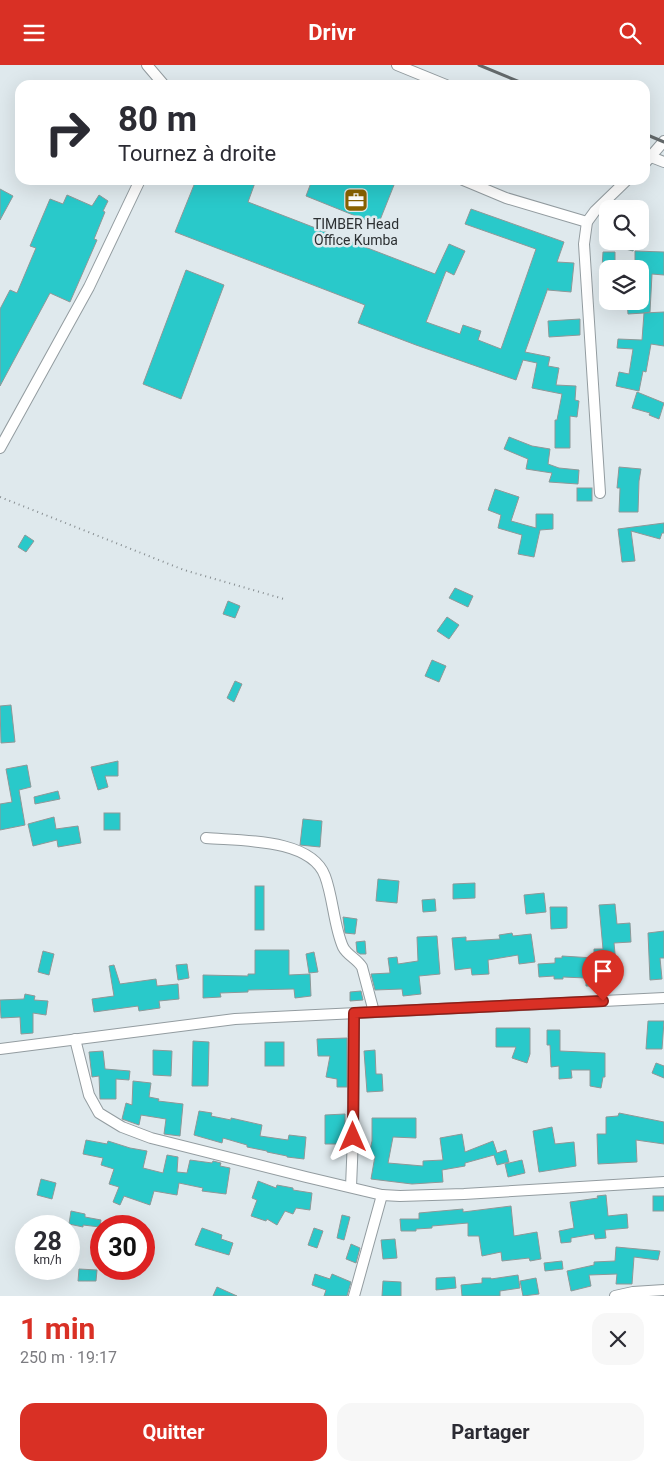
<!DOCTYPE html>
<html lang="fr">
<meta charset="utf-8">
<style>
:root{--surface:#fff;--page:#f7f7f7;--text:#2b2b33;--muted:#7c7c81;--accent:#d93025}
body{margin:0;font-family:Roboto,sans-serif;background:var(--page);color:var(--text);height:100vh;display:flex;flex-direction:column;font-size:19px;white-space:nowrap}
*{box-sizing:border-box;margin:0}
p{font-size:16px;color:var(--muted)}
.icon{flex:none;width:28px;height:28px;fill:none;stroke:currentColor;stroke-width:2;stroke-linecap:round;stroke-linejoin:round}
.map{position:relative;height:1231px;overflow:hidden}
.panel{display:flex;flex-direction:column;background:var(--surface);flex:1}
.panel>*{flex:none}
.banner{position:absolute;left:15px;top:15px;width:635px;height:105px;border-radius:15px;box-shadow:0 5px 20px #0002;background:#fff;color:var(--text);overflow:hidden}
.fabs{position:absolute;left:599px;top:135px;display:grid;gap:10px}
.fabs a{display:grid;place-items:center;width:50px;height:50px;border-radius:10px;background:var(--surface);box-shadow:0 5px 20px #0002;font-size:25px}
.speed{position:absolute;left:15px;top:1150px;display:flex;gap:10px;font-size:25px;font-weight:700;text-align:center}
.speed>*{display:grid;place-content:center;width:65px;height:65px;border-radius:50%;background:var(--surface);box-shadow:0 5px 20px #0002;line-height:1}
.speed small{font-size:12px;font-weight:400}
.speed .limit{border:8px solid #d22;background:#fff;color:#111}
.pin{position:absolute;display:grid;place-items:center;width:42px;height:42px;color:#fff;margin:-51px -21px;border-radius:50% 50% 50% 0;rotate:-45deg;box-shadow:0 0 5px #0007}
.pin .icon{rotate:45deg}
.me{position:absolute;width:55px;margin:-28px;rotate:0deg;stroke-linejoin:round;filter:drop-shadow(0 0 4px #0008)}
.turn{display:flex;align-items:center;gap:18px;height:105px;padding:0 20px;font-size:22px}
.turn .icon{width:65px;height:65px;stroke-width:2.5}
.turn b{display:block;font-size:35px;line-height:42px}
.round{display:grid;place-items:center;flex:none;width:52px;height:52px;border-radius:15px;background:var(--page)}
.summary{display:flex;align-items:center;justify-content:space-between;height:85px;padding:0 20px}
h1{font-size:30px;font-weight:700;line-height:38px;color:var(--accent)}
.cta{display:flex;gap:10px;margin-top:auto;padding:10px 20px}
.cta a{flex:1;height:58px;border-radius:15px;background:var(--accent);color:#fff;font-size:20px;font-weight:700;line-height:58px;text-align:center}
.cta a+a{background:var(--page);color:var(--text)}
header{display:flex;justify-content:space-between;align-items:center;height:65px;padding:0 20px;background:var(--accent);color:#fff;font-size:22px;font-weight:700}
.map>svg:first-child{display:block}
.building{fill:#29c9ca;stroke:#8e9898}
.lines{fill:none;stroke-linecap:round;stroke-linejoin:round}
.street-casing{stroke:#939ca0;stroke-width:12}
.path{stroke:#878e91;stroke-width:2;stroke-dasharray:1 4;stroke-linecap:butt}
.street{stroke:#fff;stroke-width:10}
.rail{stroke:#63696b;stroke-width:3}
.route-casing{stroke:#8d1f18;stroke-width:12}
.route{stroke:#d93025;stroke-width:9}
.labels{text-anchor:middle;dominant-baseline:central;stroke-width:5;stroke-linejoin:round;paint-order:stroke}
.poi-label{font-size:14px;fill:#2c3032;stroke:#dfe9ed}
</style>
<header><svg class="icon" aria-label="menu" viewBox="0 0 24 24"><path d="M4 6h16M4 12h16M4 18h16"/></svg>Drivr<svg class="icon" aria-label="search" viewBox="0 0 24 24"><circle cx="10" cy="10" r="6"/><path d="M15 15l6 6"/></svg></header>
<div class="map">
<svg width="664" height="1231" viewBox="0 0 664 1231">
<rect width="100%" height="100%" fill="#dfe9ed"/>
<g class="building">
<polygon points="196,115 256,115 248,137 435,209 449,179 465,186 454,210 446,206 426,257 460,269 463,260 481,266 478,275 501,284 536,184 465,159 471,144 564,177 557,197 574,198 571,227 548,225 548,223 525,287 550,292 548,301 559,303 556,320 576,321 575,335 579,336 577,352 570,351 570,383 555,383 555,355 557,355 562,329 532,323 537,298 523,295 516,315 416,280 358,258 365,240 175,167"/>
<polygon points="312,115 396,115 378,160 306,131"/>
<polygon points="0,124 13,131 0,155"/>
<polygon points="67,130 92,141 99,130 108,136 103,146 105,147 94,174 97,175 70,237 50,228 0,321 0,244 10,225 17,228 36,183 30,181 50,134 63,139"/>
<polygon points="606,176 636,176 633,186 606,179"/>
<polygon points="635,186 664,187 664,210 652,209 650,247 644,248 664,247 664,281 651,279 646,307 643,306 639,326 616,321 619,307 629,309 633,284 617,283 618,274 642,275 644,248 628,249 627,236 640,236 640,204 635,204"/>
<polygon points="603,187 615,187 615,204 602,204"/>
<polygon points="186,205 224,220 181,334 143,319"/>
<polygon points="580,254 580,270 549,272 548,256"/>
<polygon points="637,327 664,338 659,354 649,350 650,348 632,343"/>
<polygon points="509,372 532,381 550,384 548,399 559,403 579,405 578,419 549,417 552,408 526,404 528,394 504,384"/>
<polygon points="619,402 641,404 639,416 638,447 619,447 620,423 617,423"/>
<rect x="577" y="423" width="15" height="13"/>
<polygon points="495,424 519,432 511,456 536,463 536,449 553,449 553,464 540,465 534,492 518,489 522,470 498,463 501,450 488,445"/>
<polygon points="664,458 664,468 662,468 660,474 631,466 635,496 622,497 618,464"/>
<polygon points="25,470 34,476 26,487 18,482"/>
<polygon points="455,523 473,531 468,542 449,533"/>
<polygon points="228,536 240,541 235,553 223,549"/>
<polygon points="447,552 459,560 449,574 437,566"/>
<polygon points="432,595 446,601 439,617 425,611"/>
<polygon points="235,616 242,619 234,637 227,633"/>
<polygon points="11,640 15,677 1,678 0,641"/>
<polygon points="118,696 118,711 105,711 108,722 98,725 91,702"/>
<polygon points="27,700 31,722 19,725 25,760 0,765 0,739 12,737 6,704"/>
<polygon points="58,726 60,734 35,739 34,732"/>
<rect x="104" y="748" width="16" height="17"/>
<polygon points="54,752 56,764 78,761 81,778 58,782 57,775 33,781 28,759"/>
<polygon points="303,754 322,756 320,782 300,780"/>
<polygon points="378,814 399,816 397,838 376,836"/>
<polygon points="475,818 475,833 453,834 453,819"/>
<rect x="255" y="821" width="9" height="44"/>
<polygon points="544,828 546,847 526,849 524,830"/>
<polygon points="435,834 436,846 423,847 422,835"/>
<polygon points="615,839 617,859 630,858 631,877 614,878 616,899 618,899 621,909 605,913 605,921 586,921 586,913 563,912 563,914 554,914 554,911 539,912 538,899 555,898 555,893 562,893 562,891 594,893 594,884 603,884 599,840"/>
<polygon points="550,842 567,842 567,863 551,864"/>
<polygon points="343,852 357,854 355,869 345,868"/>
<polygon points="664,866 664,893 660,893 662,914 650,915 648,868"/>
<polygon points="512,868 513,871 531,869 535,897 519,899 518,890 488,895 489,909 472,910 471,903 455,905 452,873 466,872 466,876 500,874 499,870"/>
<polygon points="437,871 440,909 419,911 421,929 403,931 402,924 375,925 371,909 390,908 388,893 397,892 398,899 418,896 417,872"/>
<polygon points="365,876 366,889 360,889 357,887 356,877"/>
<polygon points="255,885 289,885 289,910 310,909 311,931 295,933 294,924 248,925 248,927 220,928 221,932 203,933 203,910 248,911 248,909 255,909"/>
<polygon points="43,886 54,889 49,910 38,907"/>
<polygon points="314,887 318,907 309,908 306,889"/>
<polygon points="187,899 189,913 178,915 176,900"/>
<polygon points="114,900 120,919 156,914 157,921 178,919 179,934 159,936 160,943 139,946 138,941 94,947 92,934 114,931 109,901"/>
<polygon points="361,926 363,935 350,936 350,927"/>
<polygon points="25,929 35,931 34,935 48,936 46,950 33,948 33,968 21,969 20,952 1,953 0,935 24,934"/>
<polygon points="648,956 664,956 662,984 646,984"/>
<polygon points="496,963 530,963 530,989 527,998 512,993 516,982 496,982"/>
<polygon points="547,965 560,965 560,986 605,988 605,1012 603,1012 601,1023 590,1021 590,1005 571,1005 572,1013 559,1014 559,1001 551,1002 550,980 547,980"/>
<polygon points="347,973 347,1022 337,1022 337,1014 326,1012 330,991 318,991 317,974"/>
<polygon points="193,976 209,977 208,1021 192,1021"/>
<rect x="265" y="977" width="19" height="24"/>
<polygon points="153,985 172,986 171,1011 153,1010"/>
<polygon points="375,985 376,1009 382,1009 383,1026 367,1027 364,986"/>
<polygon points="103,986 105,1004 130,1006 129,1015 116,1014 116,1034 100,1034 99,1011 92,1012 89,987"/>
<polygon points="656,998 664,1001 664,1013 652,1008"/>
<polygon points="133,1016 151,1018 149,1032 159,1034 158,1036 183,1039 180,1071 164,1069 166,1054 141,1050 139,1060 122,1054 126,1038 132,1040"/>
<polygon points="199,1046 212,1048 211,1051 231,1055 231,1053 262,1060 260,1071 288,1075 289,1070 306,1072 304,1094 287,1092 287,1091 267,1087 267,1086 247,1082 247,1080 223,1073 222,1078 194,1070"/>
<polygon points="619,1048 664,1057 664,1079 636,1075 637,1097 598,1099 597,1069 606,1069 606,1052 618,1051"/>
<polygon points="345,1049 345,1079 325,1079 325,1050"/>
<polygon points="372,1053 416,1053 416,1073 393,1072 388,1098 423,1101 423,1096 443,1095 440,1073 462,1069 465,1087 493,1076 497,1088 506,1085 509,1097 497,1100 494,1090 465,1098 465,1101 442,1105 443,1117 412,1119 371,1114 375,1091 369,1090 372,1076"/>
<polygon points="552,1062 555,1079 574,1077 576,1101 539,1107 533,1066"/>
<polygon points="86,1075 107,1079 108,1076 130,1083 147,1086 143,1103 163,1108 167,1090 178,1092 177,1107 187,1108 190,1095 212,1098 213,1096 221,1098 220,1101 230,1103 226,1129 202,1126 203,1123 179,1118 177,1130 154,1126 150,1140 124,1131 120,1140 113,1137 119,1122 109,1119 114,1104 101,1100 103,1093 83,1089"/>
<polygon points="522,1095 525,1108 508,1112 505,1099"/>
<polygon points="41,1114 56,1118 52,1134 37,1130"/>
<polygon points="258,1116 276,1123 277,1120 293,1123 293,1125 312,1128 310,1145 296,1143 293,1149 285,1146 277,1160 267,1154 266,1156 251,1151 257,1135 252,1133"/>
<polygon points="606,1130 608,1151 627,1149 628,1163 605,1165 606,1173 595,1174 594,1169 571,1173 571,1177 561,1178 559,1166 574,1163 570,1137 598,1133 597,1131"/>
<rect x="653" y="1131" width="11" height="15"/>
<polygon points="511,1141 514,1171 537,1167 541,1194 530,1196 529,1193 502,1196 501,1187 482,1191 479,1171 468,1171 468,1158 432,1161 432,1163 416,1164 416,1166 401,1166 400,1154 419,1154 419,1148 463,1144 463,1147"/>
<polygon points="71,1146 85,1149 85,1152 101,1155 100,1162 83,1160 83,1162 69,1159"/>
<polygon points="342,1150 350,1152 344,1175 337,1173"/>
<polygon points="202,1163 222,1170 221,1174 233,1178 229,1190 195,1180"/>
<polygon points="314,1163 323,1166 317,1183 308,1180"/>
<polygon points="395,1174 397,1193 383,1194 381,1175"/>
<polygon points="351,1179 360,1183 356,1198 346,1194"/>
<polygon points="616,1182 660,1186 658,1195 634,1192 632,1219 616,1219 617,1209 589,1210 591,1221 571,1226 567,1206 594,1200 594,1197 615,1196"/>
<polygon points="562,1196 563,1204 545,1206 544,1198"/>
<polygon points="79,1204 97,1205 96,1216 78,1216"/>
<polygon points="315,1209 330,1214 332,1209 351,1217 347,1231 324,1231 326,1225 312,1220"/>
<polygon points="518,1210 520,1223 500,1226 500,1231 462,1231 461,1220 482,1218 482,1213 491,1213 491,1214"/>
<polygon points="455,1212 456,1223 436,1225 436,1213"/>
<polygon points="536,1213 539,1229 523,1231 520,1216"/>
<polygon points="383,1216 401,1217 401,1231 382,1231"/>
<polygon points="217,1222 237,1231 213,1231"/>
</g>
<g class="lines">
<g class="street-casing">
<g id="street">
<polyline points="147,0 164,20"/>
<polyline points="397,0 446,20"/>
<polyline points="646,90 664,97"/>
<polyline points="645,98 664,76"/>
<polyline points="463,115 506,133 587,157"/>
<polyline points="0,383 89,222 140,115"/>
<polyline points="600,428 584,179 587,157 595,146 627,115"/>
<path d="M206,773C240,776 311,773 325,811C333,832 334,862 343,882C347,890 357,894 362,902L374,947"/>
<polyline points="75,974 89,1030 99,1048 122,1062 151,1073 306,1112 382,1130 400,1131 464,1129 664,1117"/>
<polyline points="0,984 235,954 664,933"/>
<polyline points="351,1122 353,1072 354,948"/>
<polyline points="354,1231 382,1130"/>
<polyline points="615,1231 633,1227 664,1225"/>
</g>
</g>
<polyline class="path" points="0,432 184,505 284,534"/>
<use href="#street" class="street"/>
<g class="rail">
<polyline points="479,0 527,20"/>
<polyline points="645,69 664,77"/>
</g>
</g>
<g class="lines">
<g class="route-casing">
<polyline id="route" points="353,1072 354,948 603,936"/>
</g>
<use href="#route" class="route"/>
</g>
<defs>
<g id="office-square" transform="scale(1.25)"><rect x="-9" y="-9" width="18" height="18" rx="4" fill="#896200" stroke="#dfe9ed"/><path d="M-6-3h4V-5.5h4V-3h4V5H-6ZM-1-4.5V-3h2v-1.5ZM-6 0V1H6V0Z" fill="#fff"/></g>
</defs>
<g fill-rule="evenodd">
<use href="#office-square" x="356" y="135"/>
</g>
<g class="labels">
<g class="poi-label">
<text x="356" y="159">TIMBER Head<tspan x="356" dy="16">Office Kumba</tspan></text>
</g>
</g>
</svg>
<div class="fabs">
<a><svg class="icon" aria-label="search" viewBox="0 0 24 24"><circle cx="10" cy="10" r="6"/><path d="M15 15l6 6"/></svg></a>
<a><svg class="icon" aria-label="layers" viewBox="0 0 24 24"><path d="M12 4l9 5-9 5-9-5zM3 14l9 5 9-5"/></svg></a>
</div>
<div class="speed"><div>28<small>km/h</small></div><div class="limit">30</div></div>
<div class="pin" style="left:603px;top:936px;background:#d93025"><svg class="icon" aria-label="arrive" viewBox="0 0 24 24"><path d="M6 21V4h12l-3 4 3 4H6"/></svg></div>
<svg class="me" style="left:353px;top:1072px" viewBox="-20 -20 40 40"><path d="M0-17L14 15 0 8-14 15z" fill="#d93025" stroke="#fff" stroke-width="4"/></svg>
<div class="banner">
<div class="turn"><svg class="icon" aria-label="right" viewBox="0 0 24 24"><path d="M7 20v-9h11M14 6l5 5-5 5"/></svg><div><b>80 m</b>Tournez à droite</div></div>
</div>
</div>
<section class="panel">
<div class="summary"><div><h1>1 min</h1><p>250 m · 19:17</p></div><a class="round"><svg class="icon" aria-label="close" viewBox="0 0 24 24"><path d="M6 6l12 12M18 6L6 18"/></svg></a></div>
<div class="cta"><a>Quitter</a><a>Partager</a></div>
</section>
